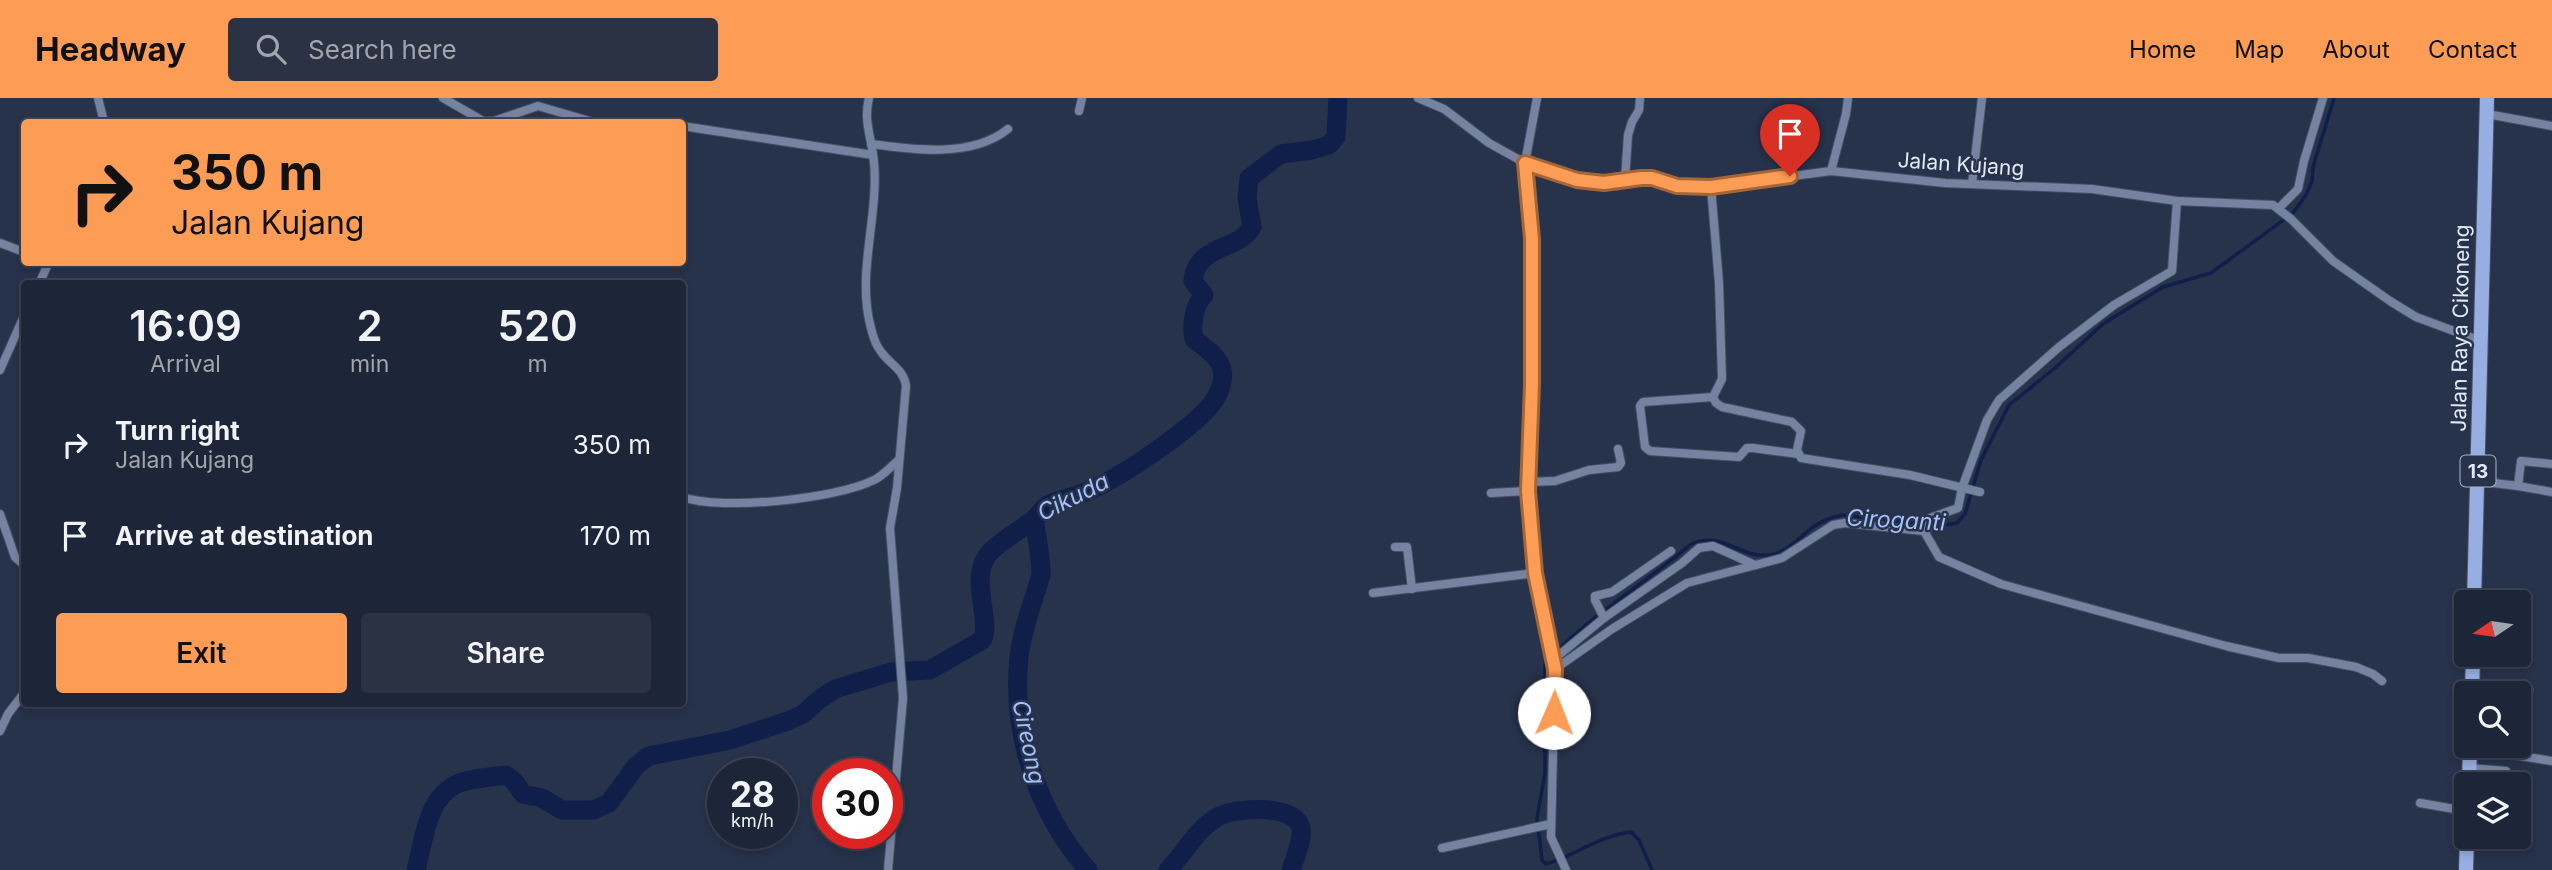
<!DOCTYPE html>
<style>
:root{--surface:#1d2638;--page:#2a3243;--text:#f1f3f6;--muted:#a0a5ae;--line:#3b4353;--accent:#fd9d55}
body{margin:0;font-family:Inter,sans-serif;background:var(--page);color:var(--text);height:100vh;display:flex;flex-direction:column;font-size:26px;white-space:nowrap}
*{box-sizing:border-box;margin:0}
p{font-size:23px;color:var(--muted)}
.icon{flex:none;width:38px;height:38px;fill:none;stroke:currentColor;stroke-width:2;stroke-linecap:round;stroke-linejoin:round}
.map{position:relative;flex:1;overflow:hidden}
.sheet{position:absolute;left:21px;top:182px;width:665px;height:427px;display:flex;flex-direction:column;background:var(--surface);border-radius:7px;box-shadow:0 4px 10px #0003,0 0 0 2px var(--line)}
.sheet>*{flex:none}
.banner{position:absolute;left:21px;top:21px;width:665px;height:147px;border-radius:7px;box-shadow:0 4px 10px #0003,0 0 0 2px var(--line);background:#fd9d55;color:#111;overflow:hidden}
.needle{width:46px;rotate:257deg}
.tools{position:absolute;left:2454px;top:492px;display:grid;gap:14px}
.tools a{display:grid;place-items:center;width:77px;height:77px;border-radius:7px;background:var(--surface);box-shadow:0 4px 10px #0003,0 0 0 2px var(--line);font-size:35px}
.speed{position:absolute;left:707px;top:660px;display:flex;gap:14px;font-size:35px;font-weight:700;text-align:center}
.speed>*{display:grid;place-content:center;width:91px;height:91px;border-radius:50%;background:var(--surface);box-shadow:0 4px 10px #0003,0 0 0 2px var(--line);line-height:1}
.speed small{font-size:18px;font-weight:400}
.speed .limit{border:10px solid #d22;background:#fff;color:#111}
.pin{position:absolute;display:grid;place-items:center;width:60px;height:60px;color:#fff;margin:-72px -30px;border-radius:50% 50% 50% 0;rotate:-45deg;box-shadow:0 0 7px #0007}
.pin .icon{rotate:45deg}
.me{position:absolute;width:77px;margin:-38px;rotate:1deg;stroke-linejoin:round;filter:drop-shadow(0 0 5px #0008)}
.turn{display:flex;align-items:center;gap:24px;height:147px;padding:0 35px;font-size:32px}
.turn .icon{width:91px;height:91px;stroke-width:2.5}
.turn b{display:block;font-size:49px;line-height:60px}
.eta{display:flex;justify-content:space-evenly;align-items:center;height:119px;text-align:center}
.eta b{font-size:42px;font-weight:600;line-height:49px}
.action{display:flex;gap:14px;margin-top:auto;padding:14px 35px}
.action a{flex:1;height:80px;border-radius:7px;background:var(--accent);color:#111;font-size:28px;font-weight:600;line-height:80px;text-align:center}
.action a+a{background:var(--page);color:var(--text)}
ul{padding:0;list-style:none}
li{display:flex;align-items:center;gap:21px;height:91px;padding:0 35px}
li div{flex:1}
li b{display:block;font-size:26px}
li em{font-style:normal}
header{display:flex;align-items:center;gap:42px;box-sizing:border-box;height:98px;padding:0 35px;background:var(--accent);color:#111}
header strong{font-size:33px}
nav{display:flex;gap:38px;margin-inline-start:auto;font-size:24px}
.search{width:490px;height:63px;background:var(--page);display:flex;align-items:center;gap:18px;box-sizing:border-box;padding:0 24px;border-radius:7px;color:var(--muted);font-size:26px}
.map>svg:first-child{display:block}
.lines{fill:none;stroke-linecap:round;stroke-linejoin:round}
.stream{stroke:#0f1f4a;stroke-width:3.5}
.river{stroke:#0f1f4a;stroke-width:19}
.minor-casing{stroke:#464f64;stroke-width:10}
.trunk-casing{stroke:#464f64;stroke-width:16}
.minor{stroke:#7683a0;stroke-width:8}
.trunk{stroke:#97aee3;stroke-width:14}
.route-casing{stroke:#a46637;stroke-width:18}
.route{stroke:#fd9d55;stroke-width:12}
.labels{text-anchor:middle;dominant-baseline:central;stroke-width:5;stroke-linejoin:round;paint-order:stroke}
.shield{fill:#27324b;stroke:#a9b2c5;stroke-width:2}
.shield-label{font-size:19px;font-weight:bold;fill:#e1e9f9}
.street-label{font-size:21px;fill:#e1e9f9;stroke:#27324b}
.water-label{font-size:23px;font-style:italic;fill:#a4bffb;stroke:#27324b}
</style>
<header>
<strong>Headway</strong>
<div class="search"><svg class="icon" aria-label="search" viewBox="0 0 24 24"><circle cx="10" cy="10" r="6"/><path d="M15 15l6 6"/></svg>Search here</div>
<nav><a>Home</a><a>Map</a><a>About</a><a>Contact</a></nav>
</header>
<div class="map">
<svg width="2552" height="772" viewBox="0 0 2552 772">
<rect width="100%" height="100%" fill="#27324b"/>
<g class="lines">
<path class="stream" d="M1652,772L1639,742L1631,734C1597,738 1577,757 1546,766L1542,762L1537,720L1545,675V565C1588,519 1643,487 1691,446C1724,432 1739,461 1770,457C1788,455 1802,436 1816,427C1824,422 1832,419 1842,417L1939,428L1957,425L1965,416L1981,362L2009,307L2055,270L2103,226L2163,189L2211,175L2293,115L2306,97L2312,83L2313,69L2334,0"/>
<g class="river">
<path d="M1034,422C1037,440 1041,458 1041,477C1033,504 1022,532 1019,559C1011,636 1038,715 1088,772"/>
<path d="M416,772C424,742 427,695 462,684C476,680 492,679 506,677L514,683L523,696L542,700L562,712H593L609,705L636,668L649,658L730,642L788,623L803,616L820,601L835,591L891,574L930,572L982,542C993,525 967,478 990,454C1002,442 1019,433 1033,422C1038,418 1042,411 1048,407C1059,401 1072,400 1083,395C1116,383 1189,333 1211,307C1218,298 1225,283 1222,272C1219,258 1204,249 1194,241C1191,227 1194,207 1204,197L1193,183C1196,146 1239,153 1252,129L1247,100L1249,80L1281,56L1312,52L1329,47L1336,39L1338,0"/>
<path d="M1168,772C1184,756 1196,732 1216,720C1233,709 1295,705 1301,730C1303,743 1295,759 1291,772"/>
</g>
<g class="minor-casing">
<g id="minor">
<polyline points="98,0 104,24"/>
<polyline points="443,0 483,23 494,23 538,8 593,24"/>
<path d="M869,0C863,23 872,41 874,64C879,119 856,176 871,230C873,239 876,248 882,255C891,267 904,272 906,288L897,390L890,430L903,600L888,772"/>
<polyline points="1418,0 1444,11 1489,45 1525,65 1577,82 1604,85 1641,80 1652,81 1677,88 1711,89 1831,73 1945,85 2092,91 2177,103 2273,107 2291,121 2333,163 2390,203 2416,219 2481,243"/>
<polyline points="1537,0 1525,65 1532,141 1532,286 1528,393 1535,475 1555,571 1551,739 1566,772"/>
<polyline points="1079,13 1082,0"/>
<polyline points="2487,16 2552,28"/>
<polyline points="682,28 873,57"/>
<path d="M871,46C914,52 972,60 1008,31"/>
<polyline points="1831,73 1846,16 1848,0"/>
<polyline points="1625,82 1628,37 1632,24 1639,12 1640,0"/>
<polyline points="1972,86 1982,0"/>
<polyline points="1711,89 1719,185 1722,281 1713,299 1716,305 1722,309 1792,324 1801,333 1797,352 1801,360 1910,377 1980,394"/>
<polyline points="2279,110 2298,91 2304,63 2323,0"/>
<polyline points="0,145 24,154"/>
<polyline points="39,186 49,164"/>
<polyline points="0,272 24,218"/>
<polyline points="1713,299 1643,304 1640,308 1645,349 1650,353 1739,359 1747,350 1753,350 1798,356"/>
<polyline points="2477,383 2518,388 2521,363 2552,366"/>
<polyline points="1528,384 1555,383 1589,372 1618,369 1621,365 1618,351"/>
<polyline points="2518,388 2552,394"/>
<polyline points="1491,395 1528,393"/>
<path d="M682,399C722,413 836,401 874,382C883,378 891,368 899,362"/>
<polyline points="0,416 15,459 24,467"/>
<polyline points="1924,433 1939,459 2001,486 2226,548 2279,560 2308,560 2356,569 2373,576 2382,583"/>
<polyline points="1395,449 1407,449 1412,491"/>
<polyline points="1373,495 1535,475"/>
<polyline points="1604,520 1595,502 1595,498 1612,494 1671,453"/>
<polyline points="1553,562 1604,520 1682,465 1699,450 1713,448 1755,467"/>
<polyline points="1555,571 1612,531 1687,485 1782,460 1833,427 1845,425 1924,433 1927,432 1930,420 1958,410 1962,390 1987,322 1999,302 2059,249 2114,207 2172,173 2177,103"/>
<polyline points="2472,588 2529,592"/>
<polyline points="0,633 8,616 24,595"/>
<polyline points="2470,650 2552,663"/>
<polyline points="2469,670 2506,673"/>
<polyline points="2420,705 2466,713"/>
<polyline points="1442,750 1551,726"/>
</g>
</g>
<g class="trunk-casing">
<g id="trunk">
<polyline points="2474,504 2487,0"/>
<polyline points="2472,595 2473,556"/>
<polyline points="2469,686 2470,648"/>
<polyline points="2466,772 2467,738"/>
</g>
</g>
<use href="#minor" class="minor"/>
<use href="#trunk" class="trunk"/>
</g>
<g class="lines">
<g class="route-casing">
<polyline id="route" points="1554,615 1555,571 1535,475 1528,393 1532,286 1532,141 1525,65 1577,82 1604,85 1641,80 1652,80 1677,88 1711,89 1790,78"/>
</g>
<use href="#route" class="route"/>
</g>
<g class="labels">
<rect class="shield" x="2460.5" y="357.5" width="35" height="31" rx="5"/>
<g class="shield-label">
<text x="2478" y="373">13</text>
</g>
<g class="street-label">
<text transform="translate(1961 66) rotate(4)">Jalan Kujang</text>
<text transform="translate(2460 230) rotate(-89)">Jalan Raya Cikoneng</text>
</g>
<g class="water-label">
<text transform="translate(1073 399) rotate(-27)">Cikuda</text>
<text transform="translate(1896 422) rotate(3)">Ciroganti</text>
<text transform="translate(1029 644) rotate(78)">Cireong</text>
</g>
</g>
</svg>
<div class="tools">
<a><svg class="needle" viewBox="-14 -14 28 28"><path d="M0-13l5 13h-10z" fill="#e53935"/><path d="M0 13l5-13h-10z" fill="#a0a5ae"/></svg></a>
<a><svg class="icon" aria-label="search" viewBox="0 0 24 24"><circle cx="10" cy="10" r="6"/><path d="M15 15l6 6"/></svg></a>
<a><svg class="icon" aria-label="layers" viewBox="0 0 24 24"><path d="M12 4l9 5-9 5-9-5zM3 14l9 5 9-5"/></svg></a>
</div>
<div class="speed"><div>28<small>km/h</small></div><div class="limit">30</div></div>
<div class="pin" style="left:1790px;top:78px;background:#d93025"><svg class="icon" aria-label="arrive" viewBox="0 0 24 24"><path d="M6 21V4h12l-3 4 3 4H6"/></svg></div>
<svg class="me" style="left:1554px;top:615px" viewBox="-20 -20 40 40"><circle r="19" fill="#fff"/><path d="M0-13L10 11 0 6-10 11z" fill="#fd9d55"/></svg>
<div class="banner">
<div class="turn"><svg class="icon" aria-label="right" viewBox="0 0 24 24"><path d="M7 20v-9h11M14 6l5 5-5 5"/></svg><div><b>350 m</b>Jalan Kujang</div></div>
</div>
<section class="sheet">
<div class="eta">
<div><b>16:09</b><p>Arrival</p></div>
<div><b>2</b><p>min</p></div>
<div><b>520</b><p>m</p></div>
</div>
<ul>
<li><svg class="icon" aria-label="right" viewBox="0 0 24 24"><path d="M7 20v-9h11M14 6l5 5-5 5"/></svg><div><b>Turn right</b><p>Jalan Kujang</p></div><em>350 m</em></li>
<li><svg class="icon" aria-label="arrive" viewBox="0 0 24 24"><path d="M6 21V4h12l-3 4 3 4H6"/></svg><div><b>Arrive at destination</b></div><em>170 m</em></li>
</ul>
<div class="action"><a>Exit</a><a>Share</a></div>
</section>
</div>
